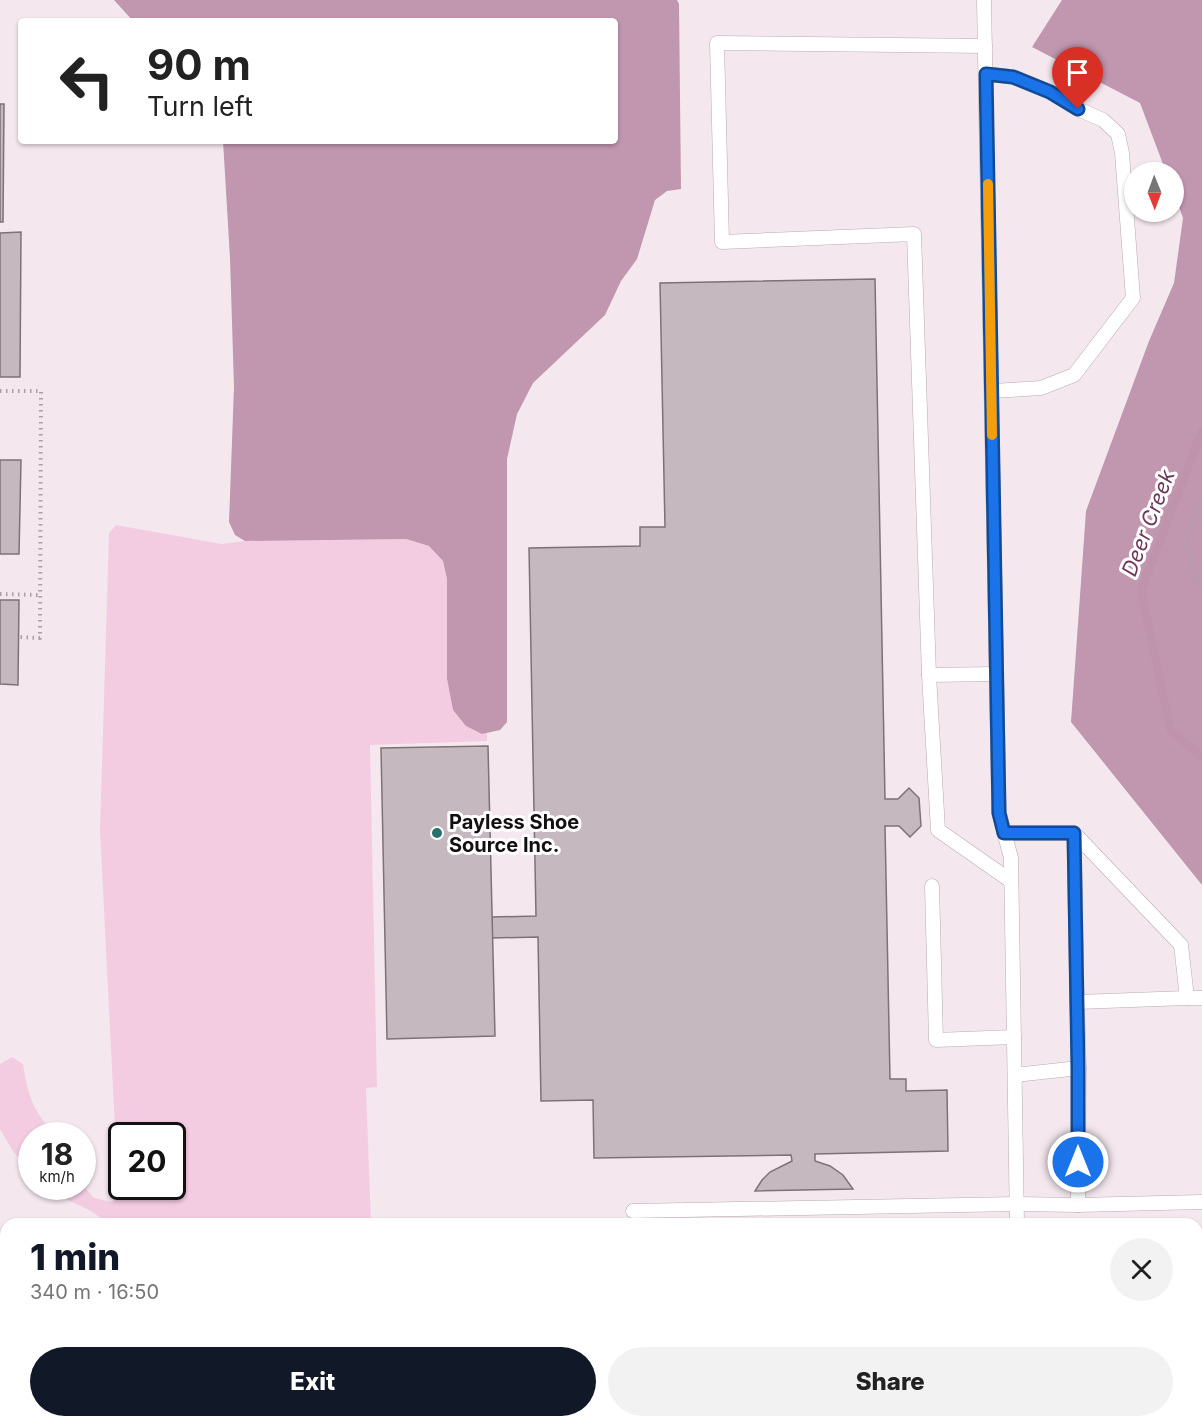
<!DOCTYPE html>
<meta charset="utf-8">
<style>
:root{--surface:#fff;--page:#f2f2f2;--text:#222;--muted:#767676;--accent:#111827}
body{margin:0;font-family:Inter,sans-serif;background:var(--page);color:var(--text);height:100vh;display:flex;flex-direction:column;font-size:22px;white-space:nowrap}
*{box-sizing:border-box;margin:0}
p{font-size:20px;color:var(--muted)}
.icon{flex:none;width:33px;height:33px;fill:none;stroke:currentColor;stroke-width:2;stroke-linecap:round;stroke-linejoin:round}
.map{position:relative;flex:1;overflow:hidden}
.panel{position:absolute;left:0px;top:1218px;width:1203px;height:210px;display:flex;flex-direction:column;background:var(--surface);border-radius:18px 18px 0 0;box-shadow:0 2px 4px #0004}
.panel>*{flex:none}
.top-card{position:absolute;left:18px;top:18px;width:600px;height:126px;border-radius:6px;box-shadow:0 2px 4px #0004;background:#fff;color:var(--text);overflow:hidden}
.needle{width:39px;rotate:179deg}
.controls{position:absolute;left:1124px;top:162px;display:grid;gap:12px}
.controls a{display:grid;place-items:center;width:60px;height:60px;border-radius:50%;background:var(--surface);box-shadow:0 2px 4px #0004;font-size:30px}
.speed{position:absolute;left:18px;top:1122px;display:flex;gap:12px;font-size:30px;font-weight:700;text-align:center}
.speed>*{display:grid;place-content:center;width:78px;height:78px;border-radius:50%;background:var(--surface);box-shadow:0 2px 4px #0004;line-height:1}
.speed small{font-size:15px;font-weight:400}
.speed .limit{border:3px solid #111;border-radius:9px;background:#fff;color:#111}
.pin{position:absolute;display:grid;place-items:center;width:51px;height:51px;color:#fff;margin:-62px -26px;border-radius:50% 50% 50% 0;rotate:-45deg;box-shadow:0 0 6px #0007}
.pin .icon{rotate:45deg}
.me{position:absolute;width:66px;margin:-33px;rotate:0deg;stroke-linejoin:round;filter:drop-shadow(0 0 4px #0008)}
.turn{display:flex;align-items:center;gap:21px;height:126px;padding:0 30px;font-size:27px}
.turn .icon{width:78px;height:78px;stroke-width:2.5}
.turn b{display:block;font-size:42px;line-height:51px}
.round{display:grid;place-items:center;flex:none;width:63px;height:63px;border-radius:32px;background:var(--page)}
.overview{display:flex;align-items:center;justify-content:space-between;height:102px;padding:0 30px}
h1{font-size:36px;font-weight:800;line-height:45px;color:var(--accent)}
.primary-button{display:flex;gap:12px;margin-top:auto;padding:12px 30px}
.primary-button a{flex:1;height:69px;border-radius:36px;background:var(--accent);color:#fff;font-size:24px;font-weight:800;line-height:69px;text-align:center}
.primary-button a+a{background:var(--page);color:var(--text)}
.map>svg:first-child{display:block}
.green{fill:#f4cce2}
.forest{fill:#c196af}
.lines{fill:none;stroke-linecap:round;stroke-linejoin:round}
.stream{stroke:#be93ab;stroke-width:8}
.building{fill:#c5b9bf;stroke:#7c7277;stroke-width:1.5}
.lane-casing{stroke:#b6abb1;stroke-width:15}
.street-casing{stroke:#b6abb1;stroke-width:28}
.primary-casing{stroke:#b6abb1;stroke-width:34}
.path{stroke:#aaa1a5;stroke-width:4;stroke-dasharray:1.5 4.5;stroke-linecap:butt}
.lane{stroke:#fff;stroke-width:14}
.street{stroke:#fff;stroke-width:27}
.primary{stroke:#fff;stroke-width:33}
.route-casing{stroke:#114b97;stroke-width:15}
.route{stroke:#1a73e8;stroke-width:10}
.slow{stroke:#f59e0b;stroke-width:10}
.poi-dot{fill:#26706f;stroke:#fff;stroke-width:2}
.labels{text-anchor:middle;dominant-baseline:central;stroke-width:6;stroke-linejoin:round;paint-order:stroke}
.poi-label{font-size:20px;font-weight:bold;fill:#130f11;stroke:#fff;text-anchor:start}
.water-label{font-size:21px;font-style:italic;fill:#6e3759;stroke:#fff}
</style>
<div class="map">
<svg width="1202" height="1428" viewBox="0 0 1202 1428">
<rect width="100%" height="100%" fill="#f4e8ee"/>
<g class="green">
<polygon points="116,525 222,544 245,541 406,539 429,546 443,561 447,579 447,679 453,710 482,734 487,733 487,741 370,745 377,1087 366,1088 371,1224 109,1224 91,1211 64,1198 51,1187 82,1186 83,1185 94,1198 112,1202 124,1195 124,1187 172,1186 172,1136 122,1136 121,1168 116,1149 100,830 109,533"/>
<path d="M12,1057L23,1064C28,1096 33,1112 56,1135L32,1136L31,1168L14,1153L0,1129V1064Z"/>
<polygon points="1197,1358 1202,1358 1202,1428 937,1428 937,1422 1197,1422"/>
</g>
<g class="forest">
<polygon points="114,0 677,0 679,4 681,189 667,191 655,200 637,259 621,281 605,315 533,383 517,414 507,459 507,722 500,730 482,734 466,726 453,710 447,679 447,579 443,561 429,546 406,539 245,541 235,535 229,522 234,387 230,258 223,141 615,141 615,21 133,21"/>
<polygon points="1062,0 1202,0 1202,885 1071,722 1086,511 1149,341 1174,283 1183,218 1173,190 1173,172 1166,172 1140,103 1032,47"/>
</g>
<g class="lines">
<polyline class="stream" points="1202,431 1141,591 1171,731 1202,757"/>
</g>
<g class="building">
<polygon points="0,104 4,104 3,222 0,222"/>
<polygon points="21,232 20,377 0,377 0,233"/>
<polygon points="875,279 885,799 898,799 909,788 919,798 921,826 910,837 899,826 885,826 890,1079 906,1079 906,1091 947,1090 948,1151 815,1154 815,1161 830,1166 843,1175 853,1189 755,1191 762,1180 770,1172 792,1161 791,1155 594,1158 593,1100 541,1101 538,937 492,938 492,917 536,916 529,548 640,546 640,527 665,527 660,283"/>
<polygon points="0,460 21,460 19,554 0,554"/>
<polygon points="0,600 19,600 18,685 0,684"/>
<polygon points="488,746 495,1036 387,1039 381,748"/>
<rect x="226" y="1422" width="38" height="6"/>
<rect x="366" y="1422" width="54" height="6"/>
<rect x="873" y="1422" width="52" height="6"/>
<rect x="633" y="1425" width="37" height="3"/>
</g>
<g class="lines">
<g class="lane-casing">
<g id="lane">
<polyline points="984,0 999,813 1011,858 1017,1224"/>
<polyline points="985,46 717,43 722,242 914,234 929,675 938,830 1011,881"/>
<polyline points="986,74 1013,77 1050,92 1078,109 1103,120 1118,134 1122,153 1133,298 1074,375 1041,388 992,391"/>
<polyline points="929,675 996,674"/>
<polyline points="1004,833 1074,833 1181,945 1187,998 1202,998"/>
<polyline points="1074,833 1077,1002"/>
<polyline points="932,886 936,1040 1014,1037"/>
<polyline points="1015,1075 1079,1068 1077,1002 1187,998"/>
<polyline points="1078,1205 1079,1068"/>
<polyline points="633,1211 1017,1204 1078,1205 1202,1202"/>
</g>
</g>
<g class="street-casing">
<g id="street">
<polyline points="75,1422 75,1428"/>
<polyline points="837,1422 837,1428"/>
<polyline points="454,1428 454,1422"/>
</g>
</g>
<g class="primary-casing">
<g id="primary">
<polyline points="1197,1296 1202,1296"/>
<polyline points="0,1319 6,1319"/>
</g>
</g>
<g class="path">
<polyline points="0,391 41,391 40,638 19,637"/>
<path d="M1202,503C1196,513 1190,524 1188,535C1185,550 1196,578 1202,592"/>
<polyline points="0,594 40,595"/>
<polyline points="1197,1254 1202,1254"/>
<polyline points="0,1271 6,1271"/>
</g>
<use href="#lane" class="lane"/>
<use href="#street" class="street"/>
<use href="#primary" class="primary"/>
</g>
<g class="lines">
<g class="route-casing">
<polyline id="route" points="1078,1162 1078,1068 1074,833 1004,833 999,813 986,74 1013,77 1050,92 1078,109"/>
</g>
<use href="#route" class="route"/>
<polyline class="slow" points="988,184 992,435"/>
</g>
<circle class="poi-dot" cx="437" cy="833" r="6"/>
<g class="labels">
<g class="poi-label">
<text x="449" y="822">Payless Shoe<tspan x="449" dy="23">Source Inc.</tspan></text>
</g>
<g class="water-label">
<text transform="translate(1148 523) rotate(-69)">Deer Creek</text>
</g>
</g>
</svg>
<div class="controls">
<a><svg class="needle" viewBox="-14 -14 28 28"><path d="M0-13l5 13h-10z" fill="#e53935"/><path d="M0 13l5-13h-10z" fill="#767676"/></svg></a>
</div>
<div class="speed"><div>18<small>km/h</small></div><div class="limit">20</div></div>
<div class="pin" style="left:1078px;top:109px;background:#d93025"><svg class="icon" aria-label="arrive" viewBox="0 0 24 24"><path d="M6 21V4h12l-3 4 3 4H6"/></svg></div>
<svg class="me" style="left:1078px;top:1162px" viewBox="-20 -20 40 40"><circle r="17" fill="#1a73e8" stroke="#fff" stroke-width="3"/><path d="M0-11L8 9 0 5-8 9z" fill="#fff"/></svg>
<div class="top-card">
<div class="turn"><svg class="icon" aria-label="left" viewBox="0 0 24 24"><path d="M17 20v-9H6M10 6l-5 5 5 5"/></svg><div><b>90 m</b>Turn left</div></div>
</div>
<section class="panel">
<div class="overview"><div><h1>1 min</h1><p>340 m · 16:50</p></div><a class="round"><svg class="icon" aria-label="close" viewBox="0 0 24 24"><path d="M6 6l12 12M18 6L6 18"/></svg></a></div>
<div class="primary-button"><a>Exit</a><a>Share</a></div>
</section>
</div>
